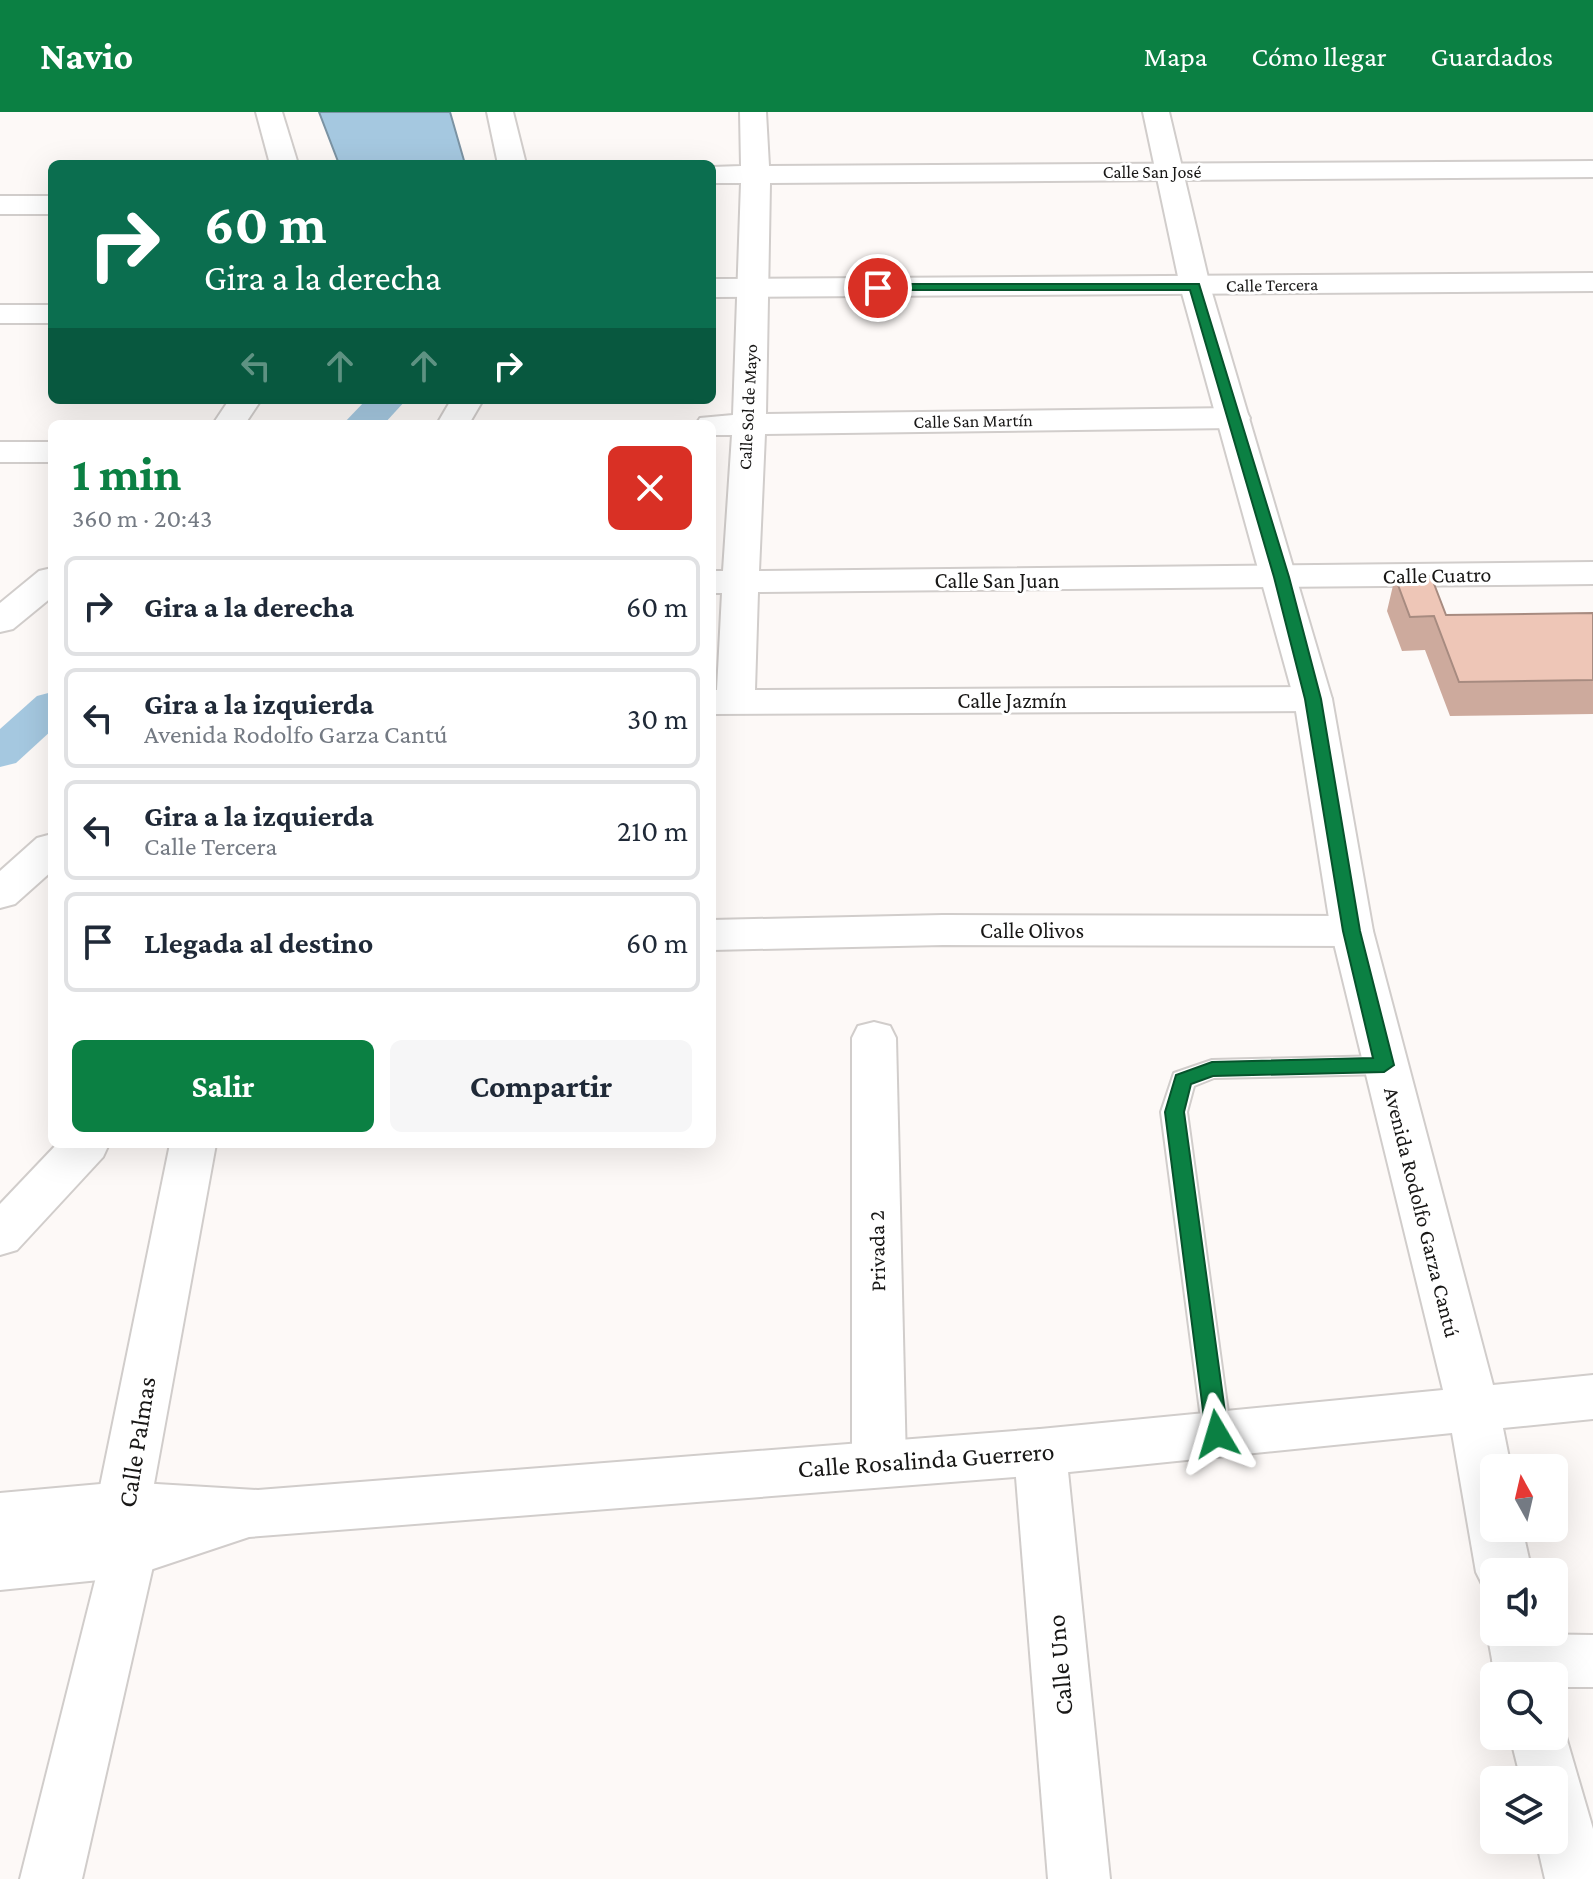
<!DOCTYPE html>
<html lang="es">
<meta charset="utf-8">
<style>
:root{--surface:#fff;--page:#f6f6f7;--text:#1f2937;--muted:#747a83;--line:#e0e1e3;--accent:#0b8043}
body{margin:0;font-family:"Crimson Pro",serif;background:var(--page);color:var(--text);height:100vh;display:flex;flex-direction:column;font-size:30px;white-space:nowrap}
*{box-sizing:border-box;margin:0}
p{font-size:26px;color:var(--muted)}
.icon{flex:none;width:44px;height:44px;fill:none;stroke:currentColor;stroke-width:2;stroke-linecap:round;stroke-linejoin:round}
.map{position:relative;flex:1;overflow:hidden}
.drawer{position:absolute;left:48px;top:308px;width:668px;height:728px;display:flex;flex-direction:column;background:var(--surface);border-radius:12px;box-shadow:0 8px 32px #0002}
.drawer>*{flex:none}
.top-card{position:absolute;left:48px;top:48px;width:668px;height:244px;border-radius:12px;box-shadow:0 8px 32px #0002;background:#0b6e4f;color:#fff;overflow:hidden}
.needle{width:52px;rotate:352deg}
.buttons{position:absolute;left:1480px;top:1342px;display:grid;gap:16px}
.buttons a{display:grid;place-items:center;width:88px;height:88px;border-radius:12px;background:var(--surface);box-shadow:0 8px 32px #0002;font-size:40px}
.pin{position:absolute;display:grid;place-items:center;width:68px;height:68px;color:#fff;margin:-34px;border:4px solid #fff;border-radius:50%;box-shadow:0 2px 8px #0007}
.me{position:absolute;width:88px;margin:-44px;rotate:353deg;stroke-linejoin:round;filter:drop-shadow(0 0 6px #0008)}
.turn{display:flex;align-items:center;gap:28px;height:168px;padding:0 24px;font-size:36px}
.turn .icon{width:104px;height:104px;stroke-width:2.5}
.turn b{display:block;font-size:56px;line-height:68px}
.lanes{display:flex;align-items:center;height:76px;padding:0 24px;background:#0003;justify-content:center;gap:40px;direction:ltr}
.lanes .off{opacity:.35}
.round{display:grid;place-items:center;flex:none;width:84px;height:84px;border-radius:12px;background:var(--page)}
.summary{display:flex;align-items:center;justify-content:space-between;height:136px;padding:0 24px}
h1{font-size:48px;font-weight:700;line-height:60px;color:var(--accent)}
.cta{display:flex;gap:16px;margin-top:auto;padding:16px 24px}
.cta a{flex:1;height:92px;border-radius:12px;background:var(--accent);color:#fff;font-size:32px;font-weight:700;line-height:92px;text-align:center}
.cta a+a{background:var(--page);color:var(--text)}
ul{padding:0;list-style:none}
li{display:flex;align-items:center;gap:24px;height:100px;margin:0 16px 12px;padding:0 8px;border:4px solid var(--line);border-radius:12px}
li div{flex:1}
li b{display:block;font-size:30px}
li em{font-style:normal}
header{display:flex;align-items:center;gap:48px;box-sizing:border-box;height:112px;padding:0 40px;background:var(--accent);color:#fff}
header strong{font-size:38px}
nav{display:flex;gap:44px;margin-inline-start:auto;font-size:28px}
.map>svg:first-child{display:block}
.water{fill:#a5c8e0;stroke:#7b93a3;stroke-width:2}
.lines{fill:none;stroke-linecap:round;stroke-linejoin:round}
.canal{fill:#a5c8e0;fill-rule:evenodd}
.service-casing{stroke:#d1cdcb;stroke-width:4}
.minor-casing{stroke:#d1cdcb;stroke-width:4}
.tertiary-casing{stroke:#d1cdcb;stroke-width:4}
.secondary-casing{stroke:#d1cdcb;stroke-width:4}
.service{fill:#fff;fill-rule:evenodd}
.minor{fill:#fff;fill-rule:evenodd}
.tertiary{fill:#fff;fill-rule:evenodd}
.secondary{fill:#fff;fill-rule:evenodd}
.wall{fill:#cdaa9d}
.building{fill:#eec6b7;stroke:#a78b80;stroke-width:2}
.route{fill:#0b8043;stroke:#07532c;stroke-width:2}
.labels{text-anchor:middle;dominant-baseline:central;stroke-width:6;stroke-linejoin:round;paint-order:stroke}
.far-street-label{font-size:18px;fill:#181716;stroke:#fff}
.street-label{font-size:22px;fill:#181716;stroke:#fff}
.near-street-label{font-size:26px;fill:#181716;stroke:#fff}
</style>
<header>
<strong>Navio</strong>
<nav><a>Mapa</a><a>Cómo llegar</a><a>Guardados</a></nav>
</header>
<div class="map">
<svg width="1593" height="1767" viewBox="0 0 1593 1767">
<rect width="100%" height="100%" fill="#fdf9f7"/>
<polygon class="water" points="319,0 450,0 465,52 339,52"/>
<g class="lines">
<g class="canal">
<polygon points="366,288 406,288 384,312 343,312"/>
<polygon points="52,580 52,618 16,651 0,655 0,617 37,584"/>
</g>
<g class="service-casing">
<polygon id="service" points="1384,944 1393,947 1396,953 1393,959 1384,962 1214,966 1194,974 1187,1000 1231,1322 1227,1331 1217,1334 1207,1331 1203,1322 1161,1000 1174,961 1212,948"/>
</g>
<g class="minor-casing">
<g id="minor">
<polygon points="487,0 513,0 526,52 498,52"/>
<polygon points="740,0 766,0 769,54 1593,49 1593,65 770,71 766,302 1234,296 1246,299 1250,306 1246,313 1234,316 765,322 759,459 1593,450 1593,472 758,480 755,578 1313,575 1327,579 1332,587 1327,595 1313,599 712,602 712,578 717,578 722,481 712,481 712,459 723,459 732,323 712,323 712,312 696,312 700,306 733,303 741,71 712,71 712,55 741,54"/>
<rect x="0" y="84" width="52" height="18"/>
<rect x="0" y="193" width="52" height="18"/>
<rect x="0" y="330" width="52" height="20"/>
<polygon points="943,803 1352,804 1367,808 1373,819 1367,830 1352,834 943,833 712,838 712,808"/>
<polygon points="874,910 890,914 896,926 906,1351 898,1367 879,1374 860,1367 852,1351 852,926 858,914"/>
<polygon points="57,1032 109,1032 103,1045 17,1138 0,1143 0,1092"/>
<polygon points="170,1032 216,1032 150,1394 156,1441 82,1767 20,1767 102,1441 96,1394"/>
<polygon points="1040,1317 1059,1324 1066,1340 1110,1767 1048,1767 1014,1340 1021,1324"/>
<polygon points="1520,1522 1593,1523 1593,1575 1554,1575 1554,1564 1499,1564 1492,1548 1500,1529"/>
</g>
</g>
<g class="tertiary-casing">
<g id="tertiary">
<polygon points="256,0 282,0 298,52 270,52"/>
<polygon points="1593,161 1593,179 712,185 712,167"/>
<polygon points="229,288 261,288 245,312 213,312"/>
<polygon points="451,288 483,288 469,312 437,312"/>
<polygon points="52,456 52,485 13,517 0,520 0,491 39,459"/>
<polygon points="52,722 52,759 15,792 0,796 0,759 37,726"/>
</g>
</g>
<g class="secondary-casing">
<g id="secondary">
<polygon points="1143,0 1169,0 1210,174 1332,587 1373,819 1493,1273 1593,1263 1593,1307 1503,1316 1511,1356 1494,1356 1494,1416 1522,1416 1532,1460 1494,1460 1494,1481 1485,1478 1476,1460 1452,1321 1040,1363 249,1425 129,1465 0,1478 0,1381 123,1370 258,1378 1040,1317 1443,1278 1331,819 1294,587 1180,174"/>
<polygon points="1494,1504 1494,1520 1543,1520 1553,1564 1495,1564 1487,1520"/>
<polygon points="1554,1602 1560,1604 1593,1717 1593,1767 1545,1767 1536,1728 1554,1728 1554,1668 1521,1668 1510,1624 1554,1624"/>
</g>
</g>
<use href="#service" class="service"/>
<use href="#minor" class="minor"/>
<use href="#tertiary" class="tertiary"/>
<use href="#secondary" class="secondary"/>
</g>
<polygon class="wall" points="1395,465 1446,503 1593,501 1593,602 1450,604 1425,538 1402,539 1387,499"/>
<polygon class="building" points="1431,464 1446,503 1593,501 1593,568 1459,570 1434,504 1410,505 1395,465"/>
<polygon class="route" points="878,172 1199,172 1289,465 1321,587 1360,819 1394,953 1384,960 1213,964 1191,972 1184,1000 1228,1322 1224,1329 1209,1329 1206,1322 1165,1000 1176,963 1212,950 1373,946 1343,819 1305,587 1274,465 1190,178 874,178 872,176"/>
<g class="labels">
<g class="far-street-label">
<text x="1152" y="60">Calle San José</text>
<text transform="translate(1272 173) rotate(-1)">Calle Tercera</text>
<text transform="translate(748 295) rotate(-87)">Calle Sol de Mayo</text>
<text transform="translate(973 309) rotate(-1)">Calle San Martín</text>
</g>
<g class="street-label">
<text transform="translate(1437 463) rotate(-1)">Calle Cuatro</text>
<text x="997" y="468">Calle San Juan</text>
<text x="1012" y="588">Calle Jazmín</text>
<text x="1032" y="818">Calle Olivos</text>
<text transform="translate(1422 1100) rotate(76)">Avenida Rodolfo Garza Cantú</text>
<text transform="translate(877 1139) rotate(-91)">Privada 2</text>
</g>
<g class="near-street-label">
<text transform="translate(137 1330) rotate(-81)">Calle Palmas</text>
<text transform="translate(926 1348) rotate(-4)">Calle Rosalinda Guerrero</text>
<text transform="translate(1060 1553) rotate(-95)">Calle Uno</text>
</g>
</g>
</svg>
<div class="buttons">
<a><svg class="needle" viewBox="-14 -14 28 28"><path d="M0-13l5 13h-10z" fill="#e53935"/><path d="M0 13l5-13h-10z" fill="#747a83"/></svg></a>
<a><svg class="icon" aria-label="sound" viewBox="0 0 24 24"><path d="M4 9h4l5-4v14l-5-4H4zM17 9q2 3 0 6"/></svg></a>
<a><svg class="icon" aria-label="search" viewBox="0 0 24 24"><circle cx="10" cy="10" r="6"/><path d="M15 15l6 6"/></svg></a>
<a><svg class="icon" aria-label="layers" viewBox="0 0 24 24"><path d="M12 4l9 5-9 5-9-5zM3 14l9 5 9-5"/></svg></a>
</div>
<div class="pin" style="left:878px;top:176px;background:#d93025"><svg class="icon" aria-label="arrive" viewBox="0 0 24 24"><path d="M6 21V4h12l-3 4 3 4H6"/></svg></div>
<svg class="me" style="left:1217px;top:1322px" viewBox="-20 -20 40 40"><path d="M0-17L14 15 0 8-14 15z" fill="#0b8043" stroke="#fff" stroke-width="4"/></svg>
<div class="top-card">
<div class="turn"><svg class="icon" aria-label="right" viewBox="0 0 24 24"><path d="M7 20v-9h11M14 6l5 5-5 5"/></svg><div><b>60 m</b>Gira a la derecha</div></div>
<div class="lanes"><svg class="icon off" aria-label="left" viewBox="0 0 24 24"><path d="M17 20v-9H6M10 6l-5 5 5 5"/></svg><svg class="icon off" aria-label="ahead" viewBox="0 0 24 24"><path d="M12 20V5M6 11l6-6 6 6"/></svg><svg class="icon off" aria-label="ahead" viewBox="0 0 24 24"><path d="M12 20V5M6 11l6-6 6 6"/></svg><svg class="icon" aria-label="right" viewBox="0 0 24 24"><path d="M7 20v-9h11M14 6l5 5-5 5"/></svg></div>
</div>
<section class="drawer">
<div class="summary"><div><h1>1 min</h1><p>360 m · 20:43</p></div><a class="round" style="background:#d93025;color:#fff"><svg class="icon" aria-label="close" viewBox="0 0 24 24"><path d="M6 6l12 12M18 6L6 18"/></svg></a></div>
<ul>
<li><svg class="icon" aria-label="right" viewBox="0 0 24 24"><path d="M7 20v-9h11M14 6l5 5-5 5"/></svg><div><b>Gira a la derecha</b></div><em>60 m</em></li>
<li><svg class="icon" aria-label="left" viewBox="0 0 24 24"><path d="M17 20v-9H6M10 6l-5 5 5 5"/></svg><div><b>Gira a la izquierda</b><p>Avenida Rodolfo Garza Cantú</p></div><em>30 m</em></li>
<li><svg class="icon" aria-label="left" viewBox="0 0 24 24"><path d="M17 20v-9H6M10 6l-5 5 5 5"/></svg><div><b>Gira a la izquierda</b><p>Calle Tercera</p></div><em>210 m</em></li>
<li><svg class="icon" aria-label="arrive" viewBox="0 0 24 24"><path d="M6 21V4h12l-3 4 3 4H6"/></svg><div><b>Llegada al destino</b></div><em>60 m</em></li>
</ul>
<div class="cta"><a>Salir</a><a>Compartir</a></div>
</section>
</div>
